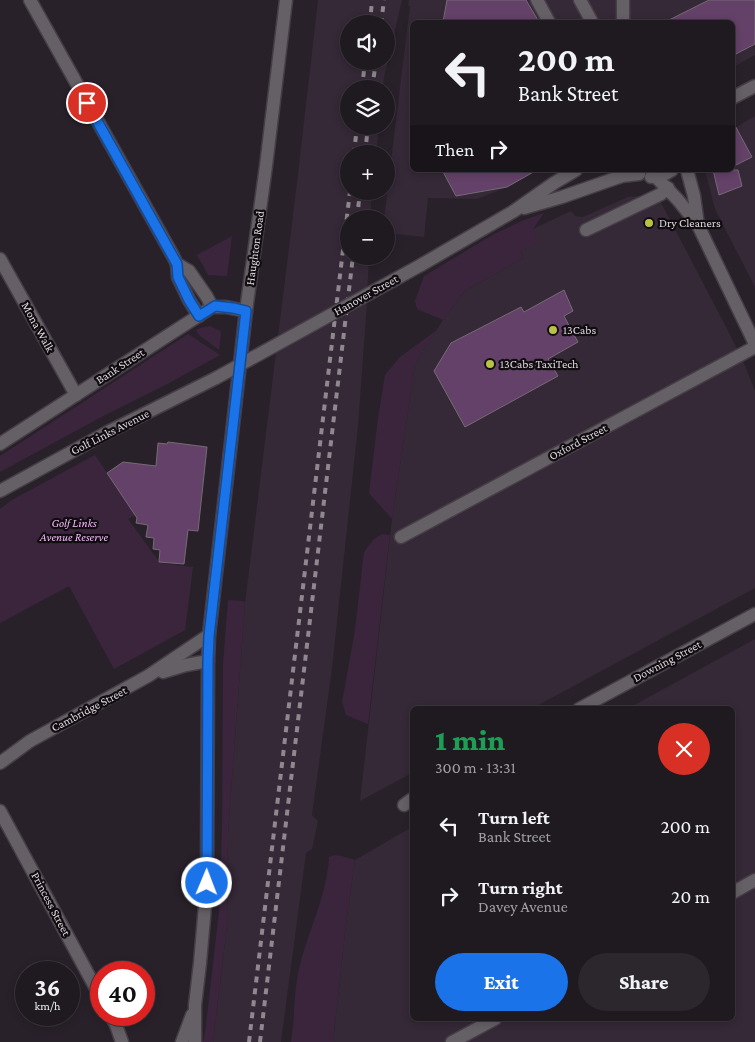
<!DOCTYPE html>
<meta charset="utf-8">
<style>
:root{--surface:#1f1920;--page:#2c262d;--text:#f1f3f6;--muted:#a1a0a5;--line:#3c383e;--accent:#1a73e8}
body{margin:0;font-family:"Crimson Pro",serif;background:var(--page);color:var(--text);height:100vh;display:flex;flex-direction:column;font-size:19px;white-space:nowrap}
*{box-sizing:border-box;margin:0}
p{font-size:16px;color:var(--muted)}
.icon{flex:none;width:28px;height:28px;fill:none;stroke:currentColor;stroke-width:2;stroke-linecap:round;stroke-linejoin:round}
.map{position:relative;flex:1;overflow:hidden}
.sheet{position:absolute;left:410px;top:706px;width:325px;height:315px;display:flex;flex-direction:column;background:var(--surface);border-radius:8px;box-shadow:0 2px 8px #0003,0 0 0 1px var(--line)}
.sheet>*{flex:none}
.top-card{position:absolute;left:410px;top:20px;width:325px;height:152px;border-radius:8px;box-shadow:0 2px 8px #0003,0 0 0 1px var(--line);background:#1f1920;color:var(--text);overflow:hidden}
.controls{position:absolute;left:340px;top:15px;display:grid;gap:10px}
.controls a{display:grid;place-items:center;width:55px;height:55px;border-radius:50%;background:var(--surface);box-shadow:0 2px 8px #0003,0 0 0 1px var(--line);font-size:25px}
.speed{position:absolute;left:15px;top:961px;display:flex;gap:10px;font-size:25px;font-weight:700;text-align:center}
.speed>*{display:grid;place-content:center;width:65px;height:65px;border-radius:50%;background:var(--surface);box-shadow:0 2px 8px #0003,0 0 0 1px var(--line);line-height:1}
.speed small{font-size:12px;font-weight:400}
.speed .limit{border:8px solid #d22;background:#fff;color:#111}
.pin{position:absolute;display:grid;place-items:center;width:42px;height:42px;color:#fff;margin:-21px;border:2px solid #fff;border-radius:50%;box-shadow:0 1px 5px #0007}
.me{position:absolute;width:55px;margin:-28px;rotate:1deg;stroke-linejoin:round;filter:drop-shadow(0 0 4px #0008)}
.turn{display:flex;align-items:center;gap:18px;height:105px;padding:0 25px;font-size:22px}
.turn .icon{width:65px;height:65px;stroke-width:2.5}
.turn b{display:block;font-size:35px;line-height:42px}
.then{display:flex;align-items:center;height:48px;padding:0 25px;background:#0003;gap:10px;font-size:19px}
.round{display:grid;place-items:center;flex:none;width:52px;height:52px;border-radius:26px;background:var(--page)}
.head{display:flex;align-items:center;justify-content:space-between;height:85px;padding:0 25px}
h1{font-size:30px;font-weight:800;line-height:38px;color:#1e9e55}
.action{display:flex;gap:10px;margin-top:auto;padding:10px 25px}
.action a{flex:1;height:58px;border-radius:30px;background:var(--accent);color:#fff;font-size:20px;font-weight:800;line-height:58px;text-align:center}
.action a+a{background:var(--page);color:var(--text)}
ul{padding:0;list-style:none}
li{display:flex;align-items:center;gap:15px;height:70px;padding:0 25px}
li div{flex:1}
li b{display:block;font-size:19px}
li em{font-style:normal}
.map>svg:first-child{display:block}
.built{fill:#352837;fill-rule:evenodd}
.green{fill:#3a253d}
.building{fill:#644168;stroke:#756b76}
.lines{fill:none;stroke-linecap:round;stroke-linejoin:round}
.minor-casing{stroke:#463e47;stroke-width:15}
.minor{stroke:#656065;stroke-width:12}
.rail{stroke:#8f888f;stroke-width:4;stroke-dasharray:6 6;stroke-linecap:butt}
.minor-bridge-casing{stroke:#463e47;stroke-width:15;stroke-linecap:butt}
.minor-bridge{stroke:#656065;stroke-width:12}
.route-casing{stroke:#114b97;stroke-width:12}
.route{stroke:#1a73e8;stroke-width:9}
.poi-dot{fill:#b9c146;stroke:#100c10;stroke-width:2}
.labels{text-anchor:middle;dominant-baseline:central;stroke-width:4.5;stroke-linejoin:round;paint-order:stroke}
.poi-label{font-size:12px;fill:#dfd9df;stroke:#100c10;text-anchor:start}
.street-label{font-size:12px;fill:#dfd9df;stroke:#100c10}
.park-label{font-size:12px;font-style:italic;fill:#f4bafb;stroke:#100c10}
</style>
<div class="map">
<svg width="755" height="1042" viewBox="0 0 755 1042">
<rect width="100%" height="100%" fill="#29212a"/>
<g class="built">
<path d="M318,0H402L384,77L383,89H349V126H379L376,154H349V191H372L370,219H349V256H369L366,316L358,426L332,668L312,815L318,821L312,849L306,853L281,1042H213L227,925L228,833L245,603L297,183ZM349,24H386V61H349Z"/>
<polygon points="409,0 755,0 755,55 733,67 732,22 412,22 412,170 537,170 507,187 477,199 428,198 424,237 386,233 386,219 384,219 410,6 408,6"/>
<polygon points="755,116 755,287 715,209 705,170 732,170 733,129"/>
<polygon points="657,195 725,325 743,361 755,391 755,588 531,709 412,709 412,773 360,801 392,519 415,364 443,320 465,291 523,258 521,251 533,229 571,211 575,216 583,217 628,197"/>
<polygon points="755,639 755,1042 333,1042 346,924 355,860 412,827 412,1019 732,1019 732,709 627,709"/>
</g>
<g class="green">
<polygon points="544,213 533,229 538,242 521,251 523,258 465,291 443,320 417,309 415,301 424,276 494,234 524,220"/>
<polygon points="232,236 227,276 208,275 197,255"/>
<polygon points="210,326 220,331 221,333 219,350 199,335 196,330 201,328"/>
<polygon points="437,330 415,364 392,519 369,493 378,418 385,375 400,357"/>
<polygon points="188,334 220,355 169,383 105,415 0,472 0,456"/>
<polygon points="95,455 135,515 128,519 160,563 193,567 185,630 114,669 69,586 0,623 0,509 12,500"/>
<polygon points="382,534 390,535 368,724 346,715 342,702 355,630 364,552 374,539"/>
<polygon points="228,600 243,601 245,603 228,833 227,925 213,1042 203,1042 205,1033 219,912 222,830 223,664"/>
<path d="M334,855L342,856L355,860L346,924L333,1042H291C292,1032 294,1022 294,1011C295,996 296,980 300,965C309,929 327,895 329,857Z"/>
</g>
<g class="building">
<polygon points="447,0 526,0 539,22 443,22"/>
<polygon points="709,0 755,0 755,44 732,56 732,22 665,22"/>
<polygon points="732,120 752,157 732,167"/>
<polygon points="442,170 537,170 507,187 456,196"/>
<polygon points="713,170 738,170 742,186 719,195"/>
<polygon points="564,290 573,311 564,316 578,342 548,359 558,376 465,427 434,371 451,343 521,307 524,312"/>
<polygon points="168,442 207,447 198,531 188,530 184,564 159,562 160,550 153,549 154,538 146,537 148,525 136,523 137,518 107,473 123,462 156,466 158,443 167,444"/>
</g>
<g class="lines">
<g class="minor-casing">
<g id="minor">
<polyline points="30,0 173,256 177,264 178,277 189,300 199,316"/>
<polyline points="537,0 549,22"/>
<polyline points="580,0 592,22"/>
<polyline points="623,22 623,0"/>
<polyline points="732,98 755,86"/>
<polyline points="687,170 694,196 698,225"/>
<path d="M651,177C659,177 666,174 672,170"/>
<polyline points="656,177 678,200 698,225 755,344"/>
<polyline points="524,208 562,197 622,176 639,174"/>
<polyline points="586,230 661,194 668,188"/>
<polyline points="0,259 76,395"/>
<polyline points="177,264 189,271 207,297 212,307"/>
<polyline points="421,265 514,211 554,183 576,170"/>
<polyline points="0,444 212,307 226,307 246,311"/>
<polyline points="0,491 106,433 216,378"/>
<polyline points="401,537 755,347"/>
<polyline points="163,672 186,665 208,661"/>
<polyline points="579,709 755,614"/>
<polyline points="0,763 30,741 148,676 209,635"/>
<polyline points="404,805 412,799"/>
<polyline points="0,811 101,998"/>
<polyline points="732,893 755,880"/>
<polyline points="110,1015 116,1025 122,1042"/>
<polyline points="182,1042 192,1015"/>
<polyline points="195,1042 195,1005 200,963 207,883 208,661 209,635 246,311 266,166 286,0"/>
<polyline points="452,1042 495,1019"/>
</g>
</g>
<use href="#minor" class="minor"/>
<g class="rail">
<polyline points="370,24 372,0"/>
<polyline points="381,24 384,0"/>
<polyline points="362,89 365,61"/>
<polyline points="372,89 376,61"/>
<polyline points="354,154 357,126"/>
<polyline points="365,154 368,126"/>
<polyline points="357,219 360,191"/>
<polyline points="249,1042 350,191"/>
<polyline points="260,1042 353,256"/>
</g>
<g class="minor-bridge-casing">
<polyline id="minor-bridge" points="216,378 421,265"/>
</g>
<use href="#minor-bridge" class="minor-bridge"/>
</g>
<g class="lines">
<g class="route-casing">
<polyline id="route" points="87,103 177,264 178,277 189,300 199,316 215,306 233,308 246,311 209,636 208,661 207,883"/>
</g>
<use href="#route" class="route"/>
</g>
<g class="poi-dot">
<circle cx="649" cy="223" r="5"/>
<circle cx="553" cy="330" r="5"/>
<circle cx="490" cy="364" r="5"/>
</g>
<g class="labels">
<g class="poi-label">
<text x="659" y="223">Dry Cleaners</text>
<text x="563" y="330">13Cabs</text>
<text x="500" y="364">13Cabs TaxiTech</text>
</g>
<g class="street-label">
<text transform="translate(255 248) rotate(-82)">Haughton Road</text>
<text transform="translate(366 295) rotate(-29)">Hanover Street</text>
<text transform="translate(38 327) rotate(61)">Mona Walk</text>
<text transform="translate(120 366) rotate(-33)">Bank Street</text>
<text transform="translate(110 432) rotate(-27)">Golf Links Avenue</text>
<text transform="translate(578 442) rotate(-28)">Oxford Street</text>
<text transform="translate(667 661) rotate(-28)">Downing Street</text>
<text transform="translate(89 709) rotate(-28)">Cambridge Street</text>
<text transform="translate(51 904) rotate(62)">Princess Street</text>
</g>
<g class="park-label">
<text x="74" y="523">Golf Links<tspan x="74" dy="14">Avenue Reserve</tspan></text>
</g>
</g>
</svg>
<div class="controls">
<a><svg class="icon" aria-label="sound" viewBox="0 0 24 24"><path d="M4 9h4l5-4v14l-5-4H4zM17 9q2 3 0 6"/></svg></a>
<a><svg class="icon" aria-label="layers" viewBox="0 0 24 24"><path d="M12 4l9 5-9 5-9-5zM3 14l9 5 9-5"/></svg></a>
<a>+</a>
<a>−</a>
</div>
<div class="speed"><div>36<small>km/h</small></div><div class="limit">40</div></div>
<div class="pin" style="left:87px;top:103px;background:#d93025"><svg class="icon" aria-label="arrive" viewBox="0 0 24 24"><path d="M6 21V4h12l-3 4 3 4H6"/></svg></div>
<svg class="me" style="left:207px;top:883px" viewBox="-20 -20 40 40"><circle r="17" fill="#1a73e8" stroke="#fff" stroke-width="3"/><path d="M0-11L8 9 0 5-8 9z" fill="#fff"/></svg>
<div class="top-card">
<div class="turn"><svg class="icon" aria-label="left" viewBox="0 0 24 24"><path d="M17 20v-9H6M10 6l-5 5 5 5"/></svg><div><b>200 m</b>Bank Street</div></div>
<div class="then">Then<svg class="icon" aria-label="right" viewBox="0 0 24 24"><path d="M7 20v-9h11M14 6l5 5-5 5"/></svg></div>
</div>
<section class="sheet">
<div class="head"><div><h1>1 min</h1><p>300 m · 13:31</p></div><a class="round" style="background:#d93025;color:#fff"><svg class="icon" aria-label="close" viewBox="0 0 24 24"><path d="M6 6l12 12M18 6L6 18"/></svg></a></div>
<ul>
<li><svg class="icon" aria-label="left" viewBox="0 0 24 24"><path d="M17 20v-9H6M10 6l-5 5 5 5"/></svg><div><b>Turn left</b><p>Bank Street</p></div><em>200 m</em></li>
<li><svg class="icon" aria-label="right" viewBox="0 0 24 24"><path d="M7 20v-9h11M14 6l5 5-5 5"/></svg><div><b>Turn right</b><p>Davey Avenue</p></div><em>20 m</em></li>
</ul>
<div class="action"><a>Exit</a><a>Share</a></div>
</section>
</div>
